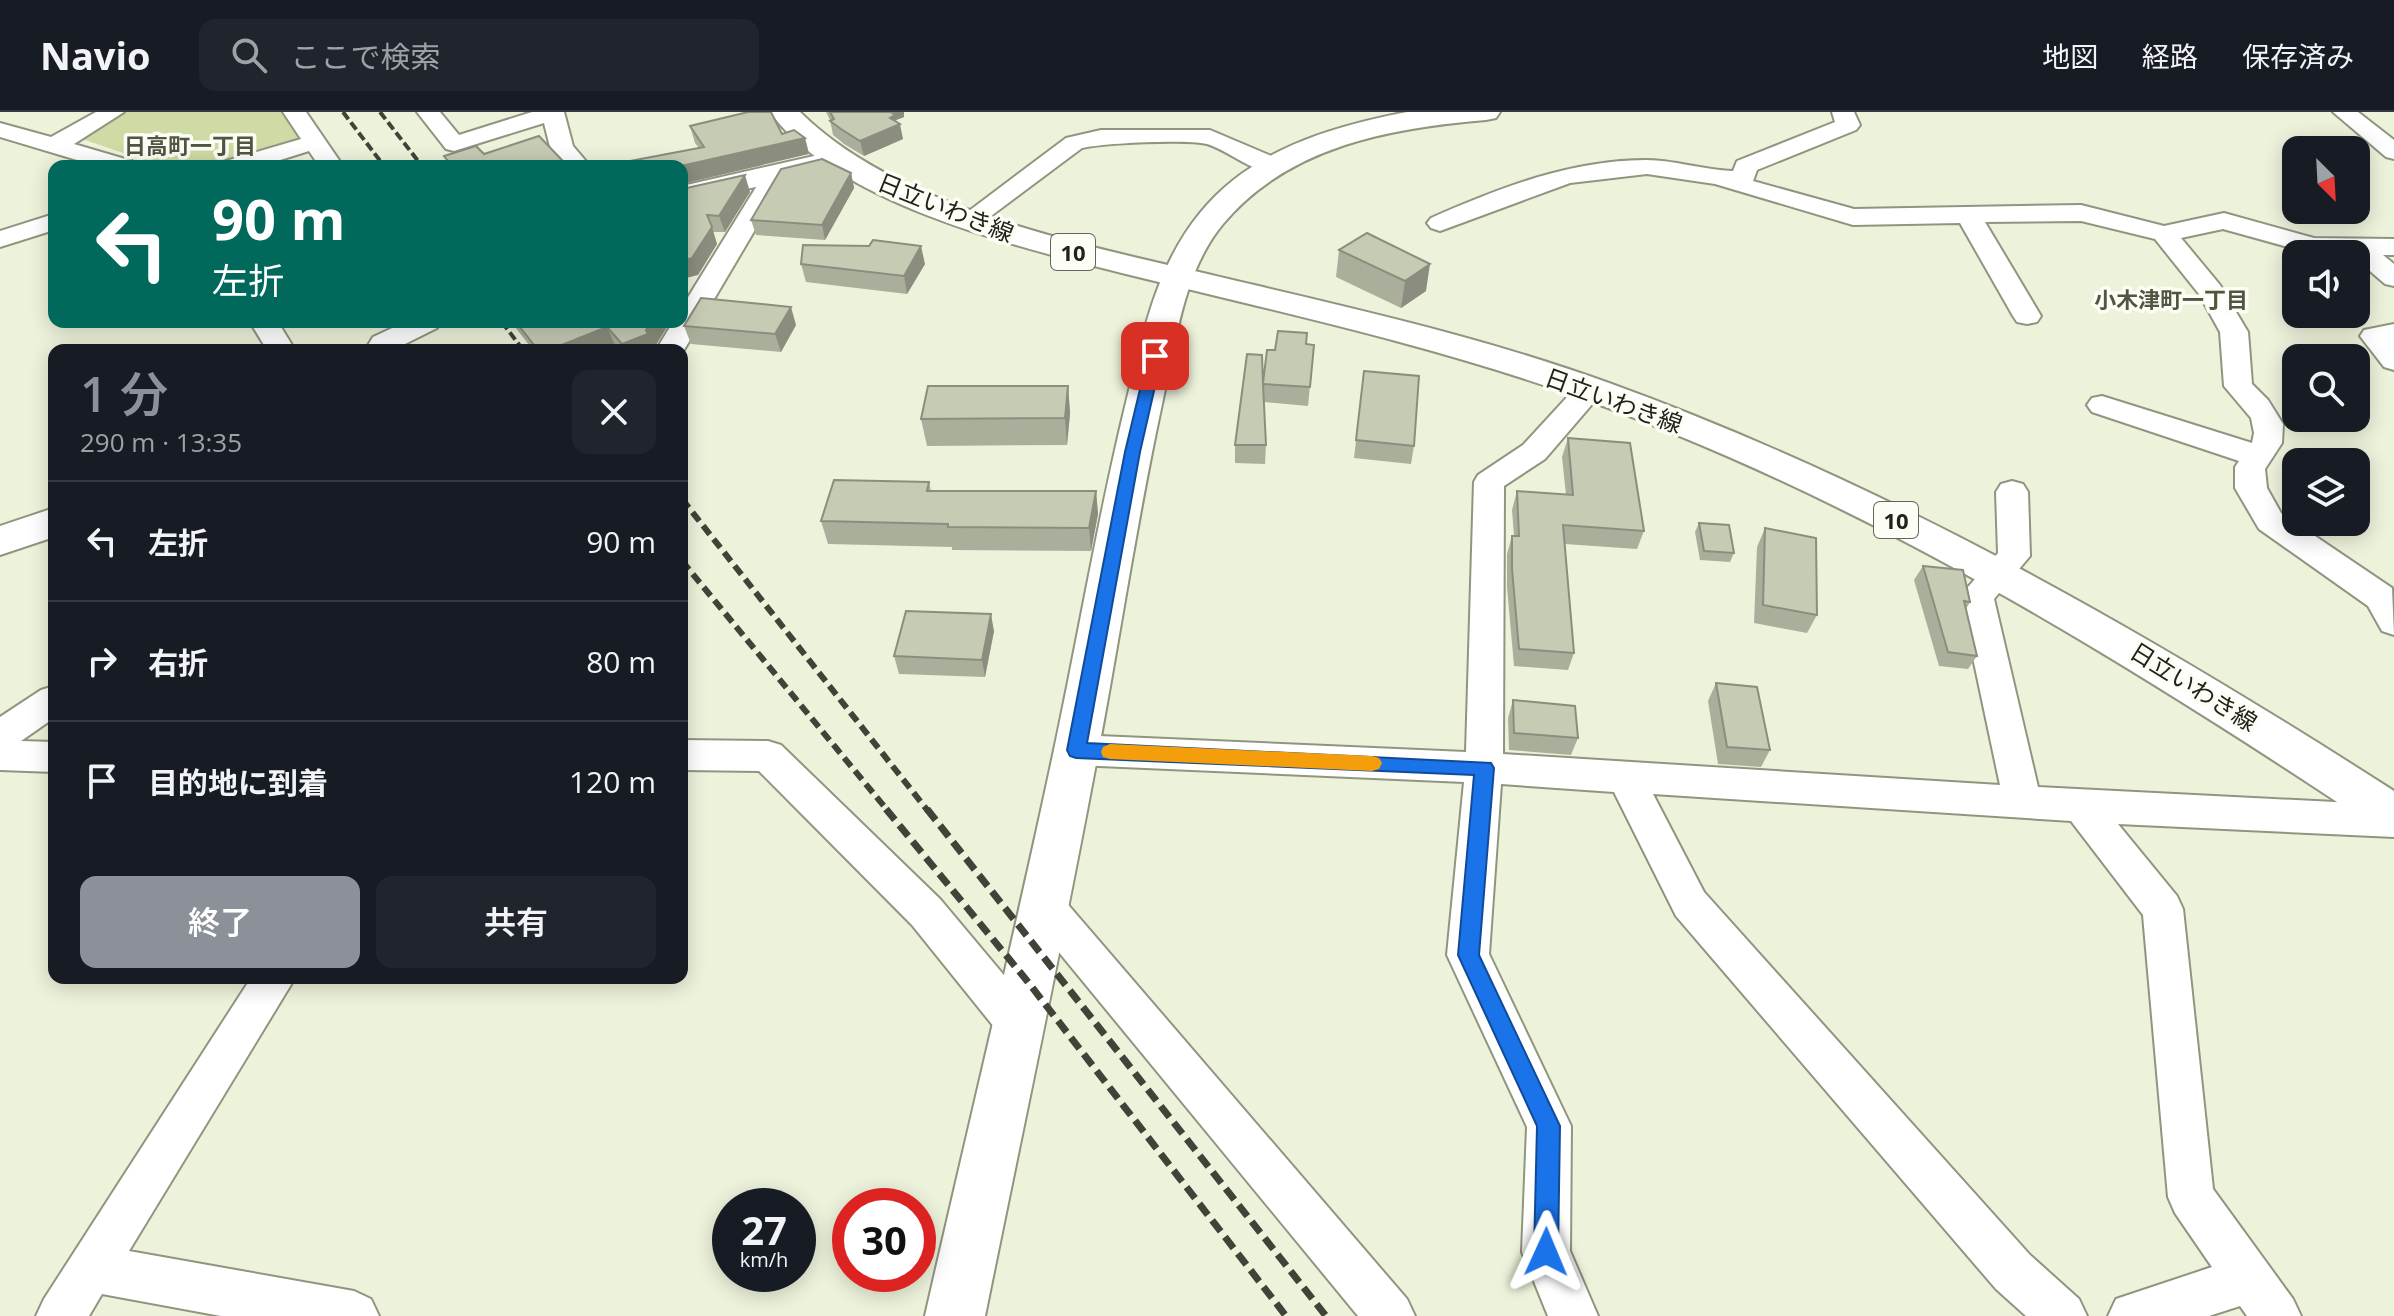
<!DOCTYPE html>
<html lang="ja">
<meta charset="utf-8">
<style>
:root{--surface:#171b24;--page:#20242c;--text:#f1f3f6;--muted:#9ea1a6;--line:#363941;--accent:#8c9099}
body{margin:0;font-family:"Open Sans","Noto Sans JP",sans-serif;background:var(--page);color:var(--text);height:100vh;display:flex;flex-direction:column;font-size:30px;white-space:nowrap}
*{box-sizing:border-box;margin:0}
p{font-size:26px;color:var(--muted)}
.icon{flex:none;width:44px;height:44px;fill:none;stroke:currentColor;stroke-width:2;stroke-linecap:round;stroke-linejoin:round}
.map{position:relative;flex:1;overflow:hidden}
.panel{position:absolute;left:48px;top:232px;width:640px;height:640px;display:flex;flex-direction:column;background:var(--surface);border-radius:16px;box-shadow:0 4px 20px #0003}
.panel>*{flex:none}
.top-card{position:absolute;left:48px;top:48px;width:640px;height:168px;border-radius:16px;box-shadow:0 4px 20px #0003;background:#00695c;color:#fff;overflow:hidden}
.needle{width:52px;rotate:156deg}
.controls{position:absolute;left:2282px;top:24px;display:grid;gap:16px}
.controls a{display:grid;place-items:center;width:88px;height:88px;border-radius:16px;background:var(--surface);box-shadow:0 4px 20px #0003;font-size:40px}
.speed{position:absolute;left:712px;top:1076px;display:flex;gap:16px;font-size:40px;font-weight:700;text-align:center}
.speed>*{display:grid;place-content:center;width:104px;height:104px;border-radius:50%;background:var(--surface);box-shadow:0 4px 20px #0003;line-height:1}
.speed small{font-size:20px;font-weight:400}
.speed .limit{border:12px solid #d22;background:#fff;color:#111}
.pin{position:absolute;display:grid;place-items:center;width:68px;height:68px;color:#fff;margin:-34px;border-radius:16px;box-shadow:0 4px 12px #0006}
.me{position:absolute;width:88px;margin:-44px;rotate:1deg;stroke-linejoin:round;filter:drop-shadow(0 0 6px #0008)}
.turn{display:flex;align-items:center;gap:28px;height:168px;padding:0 32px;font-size:36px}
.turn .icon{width:104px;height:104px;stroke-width:2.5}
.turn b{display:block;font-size:56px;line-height:68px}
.round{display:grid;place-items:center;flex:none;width:84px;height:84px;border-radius:16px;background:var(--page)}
.headline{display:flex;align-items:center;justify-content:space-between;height:136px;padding:0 32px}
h1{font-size:48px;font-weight:600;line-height:60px;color:var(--accent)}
.cta{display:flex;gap:16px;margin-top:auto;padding:16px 32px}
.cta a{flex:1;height:92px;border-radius:16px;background:var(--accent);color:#fff;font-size:32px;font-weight:600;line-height:92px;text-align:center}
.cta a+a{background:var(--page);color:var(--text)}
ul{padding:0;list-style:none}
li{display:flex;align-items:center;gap:24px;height:120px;padding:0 32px;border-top:2px solid var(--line)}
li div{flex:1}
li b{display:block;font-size:30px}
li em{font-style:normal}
header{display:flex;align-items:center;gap:48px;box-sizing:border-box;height:112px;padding:0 40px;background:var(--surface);border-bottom:2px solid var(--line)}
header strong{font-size:38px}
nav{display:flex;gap:44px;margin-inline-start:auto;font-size:28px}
.search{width:560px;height:72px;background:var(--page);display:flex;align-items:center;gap:20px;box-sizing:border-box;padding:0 28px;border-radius:16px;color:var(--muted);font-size:30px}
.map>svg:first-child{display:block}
.green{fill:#cfdba4}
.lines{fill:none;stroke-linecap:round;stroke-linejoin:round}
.street-casing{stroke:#90957f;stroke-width:4}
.secondary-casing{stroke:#90957f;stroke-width:4}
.primary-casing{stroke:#90957f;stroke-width:4}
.street{fill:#fff;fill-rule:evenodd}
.secondary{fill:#fff;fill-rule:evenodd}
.primary{fill:#fff;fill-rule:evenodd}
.rail-far2{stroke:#404338;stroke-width:4;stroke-dasharray:9 4;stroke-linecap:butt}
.rail-far1{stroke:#404338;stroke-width:6;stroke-dasharray:11 6;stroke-linecap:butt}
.rail{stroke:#404338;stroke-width:7;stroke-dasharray:14 7;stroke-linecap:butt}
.wall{fill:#aaaf9b}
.shaded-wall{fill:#8b8e7e}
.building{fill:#c6cbb4;stroke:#8b8e7e;stroke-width:2}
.route{fill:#1a73e8;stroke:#114b97;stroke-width:2}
.slow{fill:#f59e0b}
.labels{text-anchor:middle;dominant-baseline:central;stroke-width:7;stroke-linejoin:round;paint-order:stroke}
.far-neighbourhood-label{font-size:22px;font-weight:bold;fill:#515541;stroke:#fcfef5}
.shield{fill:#fcfef5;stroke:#63655c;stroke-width:2}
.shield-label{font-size:22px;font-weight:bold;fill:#21231a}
.street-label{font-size:24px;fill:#21231a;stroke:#fcfef5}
</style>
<header>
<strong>Navio</strong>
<div class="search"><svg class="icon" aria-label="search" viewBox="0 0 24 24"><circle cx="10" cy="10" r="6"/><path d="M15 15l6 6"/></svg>ここで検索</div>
<nav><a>地図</a><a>経路</a><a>保存済み</a></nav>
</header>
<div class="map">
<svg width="2394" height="1204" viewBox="0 0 2394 1204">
<rect width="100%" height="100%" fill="#edf3db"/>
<polygon class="green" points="123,0 283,0 299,23 296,32 224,54 162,54 82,27"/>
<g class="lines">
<g class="street-casing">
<g id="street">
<polygon points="96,0 124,0 74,32 132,49 135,54 97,54 0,25 0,11 51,25"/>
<polygon points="283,0 306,0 343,54 319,54 309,39 261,54 223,54 226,49 301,27"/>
<polygon points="417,0 440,0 459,23 532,0 564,0 573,34 590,54 565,54 550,35 544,11 454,39 446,37"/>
<path d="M1832,0H1854L1860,13L1856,18L1757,58L1753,69L1854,97L2081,93L2164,114L2224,101L2314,126L2394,127V143H2383L2394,152V174L2385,172L2356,147V142H2313L2223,117L2181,126L2220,173L2248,220L2252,272L2268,288L2283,312L2282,331L2265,357L2267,376L2281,401L2392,476L2394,523L2382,519L2368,494L2259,417L2235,376V355L2239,349L2092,300L2087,293L2092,286L2102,284L2252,331L2254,321L2251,306L2224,274L2220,220L2199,182L2155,127L2081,109L1985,110L2041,204L2037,210L2027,212L2017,210L2013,204L1960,111L1853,113L1715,72L1647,62L1570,71L1440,119L1431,116L1427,111L1431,106C1499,76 1571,48 1646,48C1675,48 1703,58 1733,59L1737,49L1835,10Z"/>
<polygon points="2333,0 2358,0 2394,28 2394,47 2386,45"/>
<path d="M1101,18H1210L1283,49L1286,54L1283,59C1257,66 1231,39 1207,32C1186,27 1104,31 1082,36L979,113H961L957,108L1066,26Z"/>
<polygon points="766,57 775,59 782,72 684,238 682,241 682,238 656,238 673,210 682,210 682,195 758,72 754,64 757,59"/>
<polygon points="54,102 54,118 0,135 0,119"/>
<polygon points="250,210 278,210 295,238 267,238"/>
<polygon points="405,210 441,210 437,216 393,238 365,238 373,225"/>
<polygon points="2394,212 2394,258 2384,255 2360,224 2364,218"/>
<polygon points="1590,268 1600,271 1604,277 1600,283 1545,347 1504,374 1503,642 2000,673 1960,484 1998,441 1996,380 2001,372 2012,369 2023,372 2028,380 2030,444 1994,487 2038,675 2394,693 2394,725 2118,712 2177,784 2183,797 2213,1077 2293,1187 2301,1204 2247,1204 2240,1194 2209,1204 2108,1204 2116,1187 2212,1155 2175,1101 2168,1085 2143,803 2071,709 1653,682 1704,780 2030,1143 2079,1187 2087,1204 2026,1204 1996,1177 1676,804 1614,680 1501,672 1489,842 1571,1014 1570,1139 1598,1204 1548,1204 1522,1140 1527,1015 1447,843 1464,670 1076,653 1063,648 1058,638 1063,628 1076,623 1466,640 1474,370 1478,363 1523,333 1580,271"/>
<polygon points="54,574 54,606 21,629 54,630 54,660 0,658 0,605 41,578"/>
<polygon points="682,628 768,629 781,633 940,787 1033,898 1039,912 1033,926 1018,932 1003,926 912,813 759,659 682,658"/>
<polygon points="1044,775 1058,781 1407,1187 1415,1204 1358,1204 1030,805 1024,793 1030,781"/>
<polygon points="251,866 295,866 129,1139 354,1179 371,1187 379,1204 221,1204 102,1182 89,1204 36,1204 44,1187"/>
</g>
</g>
<g class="secondary-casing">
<g id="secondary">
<path d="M1407,0H1500L1496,6L1486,8C1390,16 1288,34 1223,112C1183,160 1175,232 1162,292C1137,407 1120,524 1098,641C1063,829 1023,1016 985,1204H925C968,1015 1014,827 1054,638C1078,525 1097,411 1124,299C1141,230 1154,157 1200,101C1251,38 1330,15 1407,0Z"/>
<polygon points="836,39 846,42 851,48 846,54 682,92 682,74"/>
<polygon points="54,396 54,425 0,443 0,414"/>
</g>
</g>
<g class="primary-casing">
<path id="primary" d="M770,0H800C901,101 1100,136 1237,169C1361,198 1488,227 1609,271C1888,372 2145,519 2394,679V723L2378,717C2125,549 1865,387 1578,285C1432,233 1280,200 1130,163C1022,136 838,93 770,0Z"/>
</g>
<use href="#street" class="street"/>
<use href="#secondary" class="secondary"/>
<use href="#primary" class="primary"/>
<g class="rail-far2">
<polyline points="343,0 384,54"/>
<polyline points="380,0 422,54"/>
<polyline points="502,210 523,238"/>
</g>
<g class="rail-far1">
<polyline points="682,387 928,699"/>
<polyline points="682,449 888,699"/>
</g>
<g class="rail">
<polyline points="886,697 1028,870 1286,1204"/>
<polyline points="927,697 1326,1204"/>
</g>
</g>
<g class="wall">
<polygon points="826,0 904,0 904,5 896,8 903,27 864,44 844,32 833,23 830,8"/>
<polygon points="690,14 782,22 805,26 809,42 699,36 695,31"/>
<polygon points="851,61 854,76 825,128 756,123 751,108"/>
<polygon points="682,77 750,80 725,120 713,120 717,132 698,163"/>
<polygon points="869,134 925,152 907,182 806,170 801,152"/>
<polygon points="1339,138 1426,179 1401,196 1336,165"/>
<polygon points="511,210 670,210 654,236 654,238 619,238 615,233 604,238 533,238"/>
<polygon points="796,213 781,240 691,232 684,214"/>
<polygon points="1306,232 1314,233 1308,294 1264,290 1266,333 1265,352 1235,351 1235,333 1275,238"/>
<polygon points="1364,259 1414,334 1411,352 1354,346"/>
<polygon points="1068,274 1070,301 1067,333 927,334 921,307"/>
<polygon points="1568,326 1644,419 1637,437 1565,432 1574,541 1568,558 1514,554 1507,475 1507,442 1512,424 1514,424 1512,398 1517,379 1566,383 1562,345"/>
<polygon points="929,370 931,379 1096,379 1098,402 1091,439 952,438 952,435 828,432 821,409"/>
<polygon points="1699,411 1734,441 1730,450 1700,448 1695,420"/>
<polygon points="1765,416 1817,503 1807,521 1754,511 1757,435"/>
<polygon points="1923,454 1970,490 1966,497 1977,544 1968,557 1939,554 1914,468"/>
<polygon points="994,519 985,565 899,562 894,544"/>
<polygon points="1716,571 1770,638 1761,655 1718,652 1708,589"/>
<polygon points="1513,588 1578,626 1571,643 1509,638 1508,606"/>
</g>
<g class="shaded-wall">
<polygon points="885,0 904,0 904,5 896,8 897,13 900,12 903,27 864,44 860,29"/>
<polygon points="805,26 809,42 682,72 682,54"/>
<polygon points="562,48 565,54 543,54"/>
<polygon points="851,61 854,76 825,128 822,113"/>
<polygon points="745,63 750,80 725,120 719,104"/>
<polygon points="712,115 717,132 698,163 682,167 682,149"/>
<polygon points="921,134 925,152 907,182 904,164"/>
<polygon points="1430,152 1426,179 1401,196 1405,169"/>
<polygon points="791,195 796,213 781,240 775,222"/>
<polygon points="363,210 381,210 366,214"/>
<polygon points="651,210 670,210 654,236 654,238 625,238 622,232 646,218"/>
<polygon points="607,215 615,233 604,238 549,238"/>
<polygon points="1068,274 1070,301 1067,333 1065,306"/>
<polygon points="1096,379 1098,402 1091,439 1089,416"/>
<polygon points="991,502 994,519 985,565 982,548"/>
</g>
<g class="building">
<polygon points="748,0 771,0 782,22 794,18 805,26 681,54 632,54 630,49 704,35 690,14"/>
<polygon points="830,0 891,0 895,3 890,6 900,12 860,29 841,17 830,9 834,7"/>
<polygon points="539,24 562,48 543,54 452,54 444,44 476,34 484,42"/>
<polygon points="822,47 851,61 822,113 751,108 781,57"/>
<polygon points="745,63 719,104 707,103 712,115 692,146 682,149 682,77"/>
<polygon points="1367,121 1430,152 1405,169 1339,138"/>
<polygon points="873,128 921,134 904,164 801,152 803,133 869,134"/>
<polygon points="701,186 791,195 775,222 684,214"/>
<polygon points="516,210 651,210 646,218 648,222 622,232 607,215 549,238 538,238"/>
<polygon points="1278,219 1307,221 1306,232 1314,233 1310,275 1263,272 1266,333 1235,333 1247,242 1262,243 1263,271 1267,238 1275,238"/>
<polygon points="1364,259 1419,264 1414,334 1356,328"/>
<polygon points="928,274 1068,274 1065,306 921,307"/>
<polygon points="1568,326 1630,331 1644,419 1563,413 1574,541 1519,537 1512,457 1512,424 1519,424 1517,379 1573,383"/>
<polygon points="834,368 929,370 927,379 1096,379 1089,416 948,415 948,412 821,409"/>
<polygon points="1699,411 1729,413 1734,441 1704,439"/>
<polygon points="1765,416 1816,426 1817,503 1763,493"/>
<polygon points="1923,454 1963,458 1970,490 1964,489 1977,544 1948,540"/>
<polygon points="906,499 991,502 982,548 894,544"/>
<polygon points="1716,571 1757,575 1770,638 1727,635"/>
<polygon points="1513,588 1575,594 1578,626 1514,621"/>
</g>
<polygon class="route" points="1155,240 1162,244 1140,340 1087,631 1491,651 1494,656 1479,843 1560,1014 1558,1140 1555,1149 1546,1152 1537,1149 1534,1140 1537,1014 1458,843 1474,663 1076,646 1070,644 1067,638 1125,340 1148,244"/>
<polygon class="slow" points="1110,632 1372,644 1379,646 1382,651 1379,657 1372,659 1110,647 1103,645 1101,640 1103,635"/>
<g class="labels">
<g class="far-neighbourhood-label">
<text x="190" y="33">日高町一丁目</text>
<text x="2171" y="187">小木津町一丁目</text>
</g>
<g class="shield">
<rect x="1051" y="122" width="44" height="36" rx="6"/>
<rect x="1874" y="390" width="44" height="36" rx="6"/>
</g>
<g class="shield-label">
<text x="1073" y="140">10</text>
<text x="1896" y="408">10</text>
</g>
<g class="street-label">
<text transform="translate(946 95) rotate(22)">日立いわき線</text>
<text transform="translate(1614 288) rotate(20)">日立いわき線</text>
<text transform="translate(2194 574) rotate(32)">日立いわき線</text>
</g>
</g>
</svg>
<div class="controls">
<a><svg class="needle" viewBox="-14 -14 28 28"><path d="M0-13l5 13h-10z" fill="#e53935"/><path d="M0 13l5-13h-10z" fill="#9ea1a6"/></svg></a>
<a><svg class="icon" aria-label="sound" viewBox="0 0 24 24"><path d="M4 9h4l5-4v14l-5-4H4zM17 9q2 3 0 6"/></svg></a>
<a><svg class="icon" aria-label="search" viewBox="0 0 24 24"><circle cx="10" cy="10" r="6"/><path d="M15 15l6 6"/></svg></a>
<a><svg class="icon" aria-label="layers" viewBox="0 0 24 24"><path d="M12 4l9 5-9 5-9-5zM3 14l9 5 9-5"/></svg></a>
</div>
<div class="speed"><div>27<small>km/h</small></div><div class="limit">30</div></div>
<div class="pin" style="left:1155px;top:244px;background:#d93025"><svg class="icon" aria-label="arrive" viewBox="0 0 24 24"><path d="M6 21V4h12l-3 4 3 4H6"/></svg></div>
<svg class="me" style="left:1546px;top:1140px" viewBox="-20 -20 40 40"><path d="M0-17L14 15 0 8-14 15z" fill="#1a73e8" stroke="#fff" stroke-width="4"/></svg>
<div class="top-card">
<div class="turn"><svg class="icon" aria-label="left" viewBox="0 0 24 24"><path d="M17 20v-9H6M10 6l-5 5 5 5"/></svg><div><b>90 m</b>左折</div></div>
</div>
<section class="panel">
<div class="headline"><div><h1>1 分</h1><p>290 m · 13:35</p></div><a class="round"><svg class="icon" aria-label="close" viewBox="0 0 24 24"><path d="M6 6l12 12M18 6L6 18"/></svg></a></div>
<ul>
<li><svg class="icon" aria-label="left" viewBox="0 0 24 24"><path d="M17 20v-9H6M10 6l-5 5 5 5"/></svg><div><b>左折</b></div><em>90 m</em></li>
<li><svg class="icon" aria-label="right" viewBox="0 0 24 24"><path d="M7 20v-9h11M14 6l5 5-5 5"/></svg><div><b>右折</b></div><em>80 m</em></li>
<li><svg class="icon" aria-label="arrive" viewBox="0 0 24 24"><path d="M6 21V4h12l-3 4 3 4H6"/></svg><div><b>目的地に到着</b></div><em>120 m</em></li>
</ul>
<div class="cta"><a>終了</a><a>共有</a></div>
</section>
</div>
